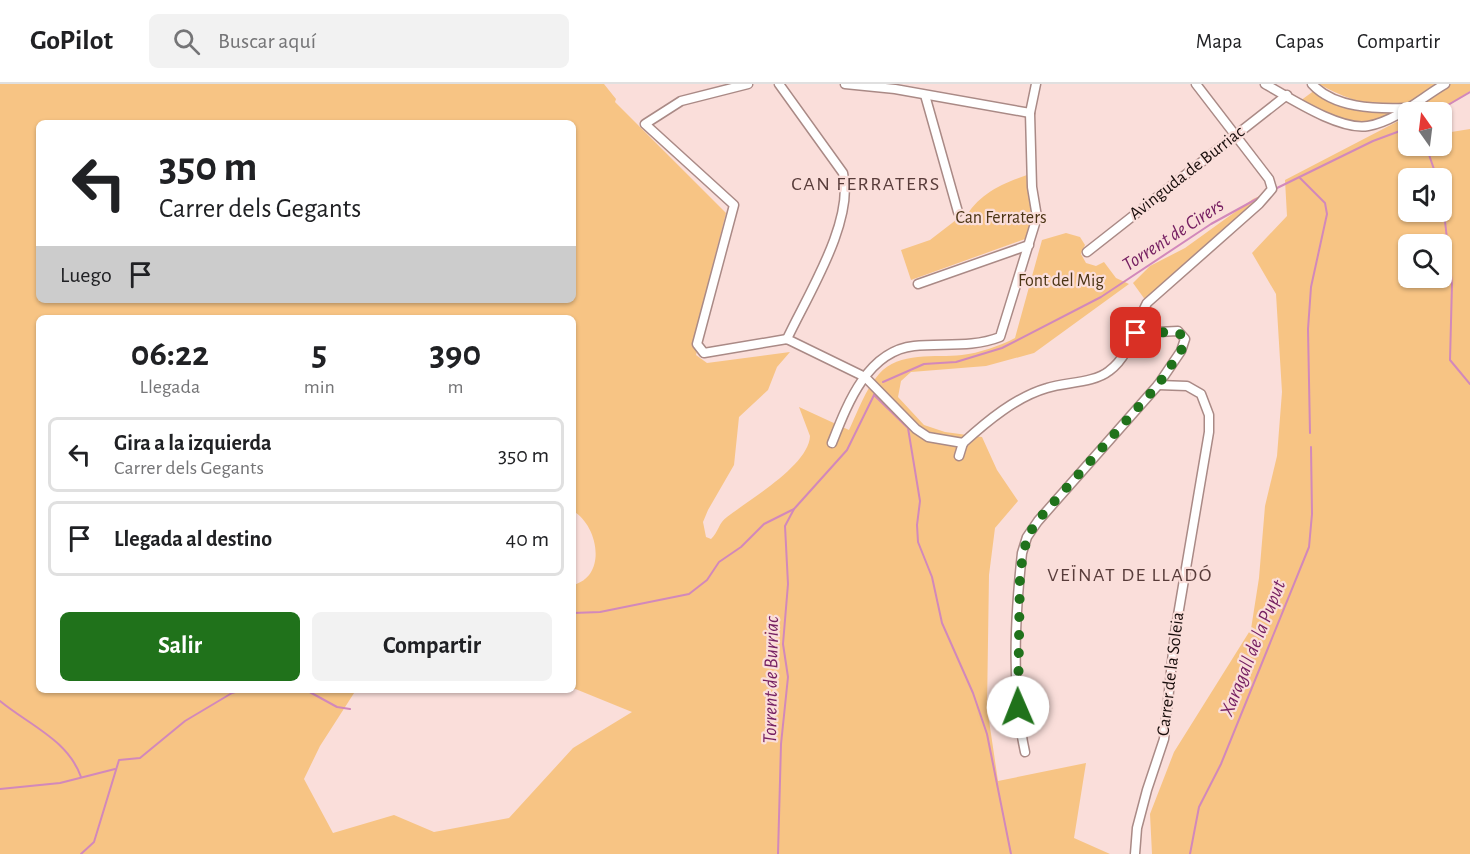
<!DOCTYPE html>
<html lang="es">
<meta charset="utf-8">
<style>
:root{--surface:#fff;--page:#f2f2f2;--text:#202124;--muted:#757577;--line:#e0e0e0;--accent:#20721b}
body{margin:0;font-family:"Alegreya Sans",sans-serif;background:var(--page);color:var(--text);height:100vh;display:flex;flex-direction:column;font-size:22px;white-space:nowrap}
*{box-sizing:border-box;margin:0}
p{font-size:20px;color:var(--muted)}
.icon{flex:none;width:33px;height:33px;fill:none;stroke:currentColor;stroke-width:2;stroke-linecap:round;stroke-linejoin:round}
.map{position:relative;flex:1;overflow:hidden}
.panel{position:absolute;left:36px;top:231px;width:540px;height:378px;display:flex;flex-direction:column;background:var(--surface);border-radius:9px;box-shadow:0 2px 4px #0004}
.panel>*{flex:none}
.top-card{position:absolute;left:36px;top:36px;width:540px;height:183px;border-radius:9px;box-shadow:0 2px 4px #0004;background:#fff;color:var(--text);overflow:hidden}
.needle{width:39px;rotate:346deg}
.controls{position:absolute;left:1398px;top:18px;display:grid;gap:12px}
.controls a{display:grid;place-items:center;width:54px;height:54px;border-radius:9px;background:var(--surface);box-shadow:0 2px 4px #0004;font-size:30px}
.pin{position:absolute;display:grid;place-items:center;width:51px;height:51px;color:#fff;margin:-26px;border-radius:12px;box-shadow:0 3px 9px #0006}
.me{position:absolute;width:66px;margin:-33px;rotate:359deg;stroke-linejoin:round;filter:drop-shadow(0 0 4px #0008)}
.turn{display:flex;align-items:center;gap:21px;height:126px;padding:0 24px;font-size:27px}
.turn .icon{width:78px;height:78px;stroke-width:2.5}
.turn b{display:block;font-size:42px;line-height:51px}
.then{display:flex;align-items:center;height:57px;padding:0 24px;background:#0003;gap:12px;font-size:22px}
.eta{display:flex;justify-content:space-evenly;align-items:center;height:102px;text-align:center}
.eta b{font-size:36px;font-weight:700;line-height:42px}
.button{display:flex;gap:12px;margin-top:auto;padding:12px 24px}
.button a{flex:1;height:69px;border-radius:9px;background:var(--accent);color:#fff;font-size:24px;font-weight:700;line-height:69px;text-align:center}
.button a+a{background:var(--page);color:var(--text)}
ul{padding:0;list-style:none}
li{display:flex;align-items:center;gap:18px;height:75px;margin:0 12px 9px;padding:0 12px;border:3px solid var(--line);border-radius:9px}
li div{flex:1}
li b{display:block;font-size:22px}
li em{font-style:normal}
header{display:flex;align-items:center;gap:36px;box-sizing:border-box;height:84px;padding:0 30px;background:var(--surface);border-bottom:2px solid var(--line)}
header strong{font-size:28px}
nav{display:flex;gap:33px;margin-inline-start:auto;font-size:21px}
.search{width:420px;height:54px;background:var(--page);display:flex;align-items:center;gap:15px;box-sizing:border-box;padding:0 21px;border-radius:9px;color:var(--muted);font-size:22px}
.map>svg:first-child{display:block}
.green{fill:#f7c484;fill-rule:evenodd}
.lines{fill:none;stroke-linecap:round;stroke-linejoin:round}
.stream{stroke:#d288bb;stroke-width:2}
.minor-casing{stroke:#aa8a86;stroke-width:11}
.minor{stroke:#fff;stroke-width:8}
.route{stroke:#20721b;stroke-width:10;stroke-dasharray:0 18}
.labels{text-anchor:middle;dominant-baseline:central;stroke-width:4.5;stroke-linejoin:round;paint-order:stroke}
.street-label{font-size:18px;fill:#180d0b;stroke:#fadeda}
.park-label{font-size:18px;fill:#4b3414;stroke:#fadeda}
.neighbourhood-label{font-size:20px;letter-spacing:1.5px;fill:#583c3a;stroke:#fadeda}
.water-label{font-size:20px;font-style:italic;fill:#762062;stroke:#fadeda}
</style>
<header>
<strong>GoPilot</strong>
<div class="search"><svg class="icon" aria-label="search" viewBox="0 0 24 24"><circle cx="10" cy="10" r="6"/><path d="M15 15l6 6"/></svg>Buscar aquí</div>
<nav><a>Mapa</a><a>Capas</a><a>Compartir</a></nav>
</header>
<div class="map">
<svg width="1470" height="770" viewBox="0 0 1470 770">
<rect width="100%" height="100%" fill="#fadeda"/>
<g class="green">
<path d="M0,0H604L616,15L615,18L726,129L694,255L699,259L696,271L707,279L790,268L777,283L768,306L739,333L734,381L708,426L703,438L706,453L711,455C718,449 719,438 727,433C749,416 809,381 810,352L799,323L849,346C858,327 865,306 879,290C899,267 935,274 962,271C979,269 1000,262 1015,254L1042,156L1066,149L1080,153L1085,161L1081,170L1086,179L1096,182L1104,178L1116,194L1129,200L1034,269L986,282L911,288L901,297L898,313L924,341L945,348L982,353L997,386L1018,417L995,444L989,491L987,623L998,697L1086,679L1074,754L1110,770H0ZM39,39H573V216H39ZM39,234H573V427C598,441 608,492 573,501V604L632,628L573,664L509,734L434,748L394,731L333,749L304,695L320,662L356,606H39Z"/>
<path d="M1319,0H1438C1428,6 1416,18 1406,20C1377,27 1344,14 1319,0Z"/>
<polygon points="1448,0 1470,0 1470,7 1439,28 1415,28 1418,26 1409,24"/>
<polygon points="1315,6 1340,19 1399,27 1366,40 1349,40 1300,17"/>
<path d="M1408,32V62H1442V38L1445,49L1470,45V770H1152L1150,730L1174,668L1251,545L1259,494L1265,422L1277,372L1282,308L1276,210L1252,169L1287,132L1285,96ZM1408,94H1442V128H1408ZM1408,160H1442V194H1408Z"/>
<path d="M1027,91L1032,133L1025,155L911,196L901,166L930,156L956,136H964C978,110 1001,100 1027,91Z"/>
<polygon points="1264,110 1146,217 1133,199 1150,182 1185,164 1253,115"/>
</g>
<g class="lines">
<g class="stream">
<polyline points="1436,28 1470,8"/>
<polyline points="1426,62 1437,94"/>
<polyline points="1300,94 1325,119 1327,130 1311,203 1308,245 1310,349"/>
<polyline points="1275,105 1373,57 1408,44"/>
<polyline points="1442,110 1452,200 1450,276 1470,300"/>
<polyline points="883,298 924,280 956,278 1002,264 1101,213 1211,140 1262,112"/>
<polyline points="874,311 908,344 920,417 917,441 918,458 932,493 942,539 973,609 987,650 1011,770"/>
<polyline points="573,529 600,528 689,510 707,496 719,478 741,463 764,440 794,425"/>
<polyline points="306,606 337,623 350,625"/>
<path d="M0,617C29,641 68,656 81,693"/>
<polyline points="0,705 60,699 115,685"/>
<polyline points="81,770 94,758 119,676 140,674 185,637 232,609 242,606"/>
<polyline points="778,770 781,660 788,593 783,560 788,500 785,442 794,425 847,366 875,309"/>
<polyline points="1190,770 1199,723 1221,680 1309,463 1312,430 1311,363"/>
</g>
<g class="minor-casing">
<g id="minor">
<polyline points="748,0 681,17 645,40 734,121 697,260 704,269 787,255 865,293 916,345 928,353 963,359"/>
<path d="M779,0L843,89C855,137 807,212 787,255"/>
<polyline points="845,0 895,5 1030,29"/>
<path d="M1265,0C1290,14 1340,47 1368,42C1396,37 1421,14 1445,0"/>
<path d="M1312,0C1334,24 1375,25 1405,24"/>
<polyline points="925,11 958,128"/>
<polyline points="1087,168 1287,11"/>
<polyline points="918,200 1029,161"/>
<path d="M832,359C847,321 867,267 914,262C943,259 972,264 1000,253L1037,133L1032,103L1030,29L1036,0"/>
<path d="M963,359C987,337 1016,313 1047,304C1066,298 1094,299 1109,287C1131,271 1135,241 1147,219L1259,120L1272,105L1269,95L1196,0"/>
<polyline points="959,372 963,359"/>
<path d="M1025,668C1011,605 1015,533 1022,469L1027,453L1038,437L1158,301L1181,267L1185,255L1178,247L1136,249"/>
<polyline points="1135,770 1137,744 1147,706 1164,655 1175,549 1209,348 1209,331 1201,310 1187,302 1158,301"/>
</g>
</g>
<use href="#minor" class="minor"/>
</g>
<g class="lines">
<polyline class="route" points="1018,623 1020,488 1027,453 1038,436 1158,301 1181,267 1185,255 1178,248 1136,249"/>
</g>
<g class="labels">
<g class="street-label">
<text transform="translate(1187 89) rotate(-38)">Avinguda de Burriac</text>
<text transform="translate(1171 590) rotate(-83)">Carrer de la Soleia</text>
</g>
<g class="park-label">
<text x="1001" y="134">Can Ferraters</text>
<text x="1061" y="197">Font del Mig</text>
</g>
<g class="neighbourhood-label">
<text x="866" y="100">CAN FERRATERS</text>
<text x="1130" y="491">VEÏNAT DE LLADÓ</text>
</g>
<g class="water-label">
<text transform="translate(1173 151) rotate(-33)">Torrent de Cirers</text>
<text transform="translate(1253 564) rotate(-68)">Xaragall de la Puput</text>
<text transform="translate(771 596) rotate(-89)">Torrent de Burriac</text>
</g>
</g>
</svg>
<div class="controls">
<a><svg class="needle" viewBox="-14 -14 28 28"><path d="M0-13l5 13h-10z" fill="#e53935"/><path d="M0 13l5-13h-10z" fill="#757577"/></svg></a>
<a><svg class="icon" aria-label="sound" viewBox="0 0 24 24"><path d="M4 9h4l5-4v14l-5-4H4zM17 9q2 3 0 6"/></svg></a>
<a><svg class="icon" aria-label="search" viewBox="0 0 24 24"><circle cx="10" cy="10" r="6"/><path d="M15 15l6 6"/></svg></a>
</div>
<div class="pin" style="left:1136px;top:249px;background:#d93025"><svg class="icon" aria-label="arrive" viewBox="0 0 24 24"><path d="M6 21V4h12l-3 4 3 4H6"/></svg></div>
<svg class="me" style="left:1018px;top:623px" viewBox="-20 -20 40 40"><circle r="19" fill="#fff"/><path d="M0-13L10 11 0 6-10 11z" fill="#20721b"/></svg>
<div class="top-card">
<div class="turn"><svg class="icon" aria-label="left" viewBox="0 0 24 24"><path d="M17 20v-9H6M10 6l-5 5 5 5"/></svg><div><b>350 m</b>Carrer dels Gegants</div></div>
<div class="then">Luego<svg class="icon" aria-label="arrive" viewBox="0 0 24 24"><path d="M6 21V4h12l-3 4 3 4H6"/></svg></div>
</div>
<section class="panel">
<div class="eta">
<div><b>06:22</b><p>Llegada</p></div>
<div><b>5</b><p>min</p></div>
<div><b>390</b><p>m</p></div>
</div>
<ul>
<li><svg class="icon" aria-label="left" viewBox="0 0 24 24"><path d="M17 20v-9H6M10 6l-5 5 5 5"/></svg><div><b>Gira a la izquierda</b><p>Carrer dels Gegants</p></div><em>350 m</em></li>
<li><svg class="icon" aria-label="arrive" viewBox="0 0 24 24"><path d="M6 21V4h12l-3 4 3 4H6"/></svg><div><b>Llegada al destino</b></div><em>40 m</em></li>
</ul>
<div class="button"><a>Salir</a><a>Compartir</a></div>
</section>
</div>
